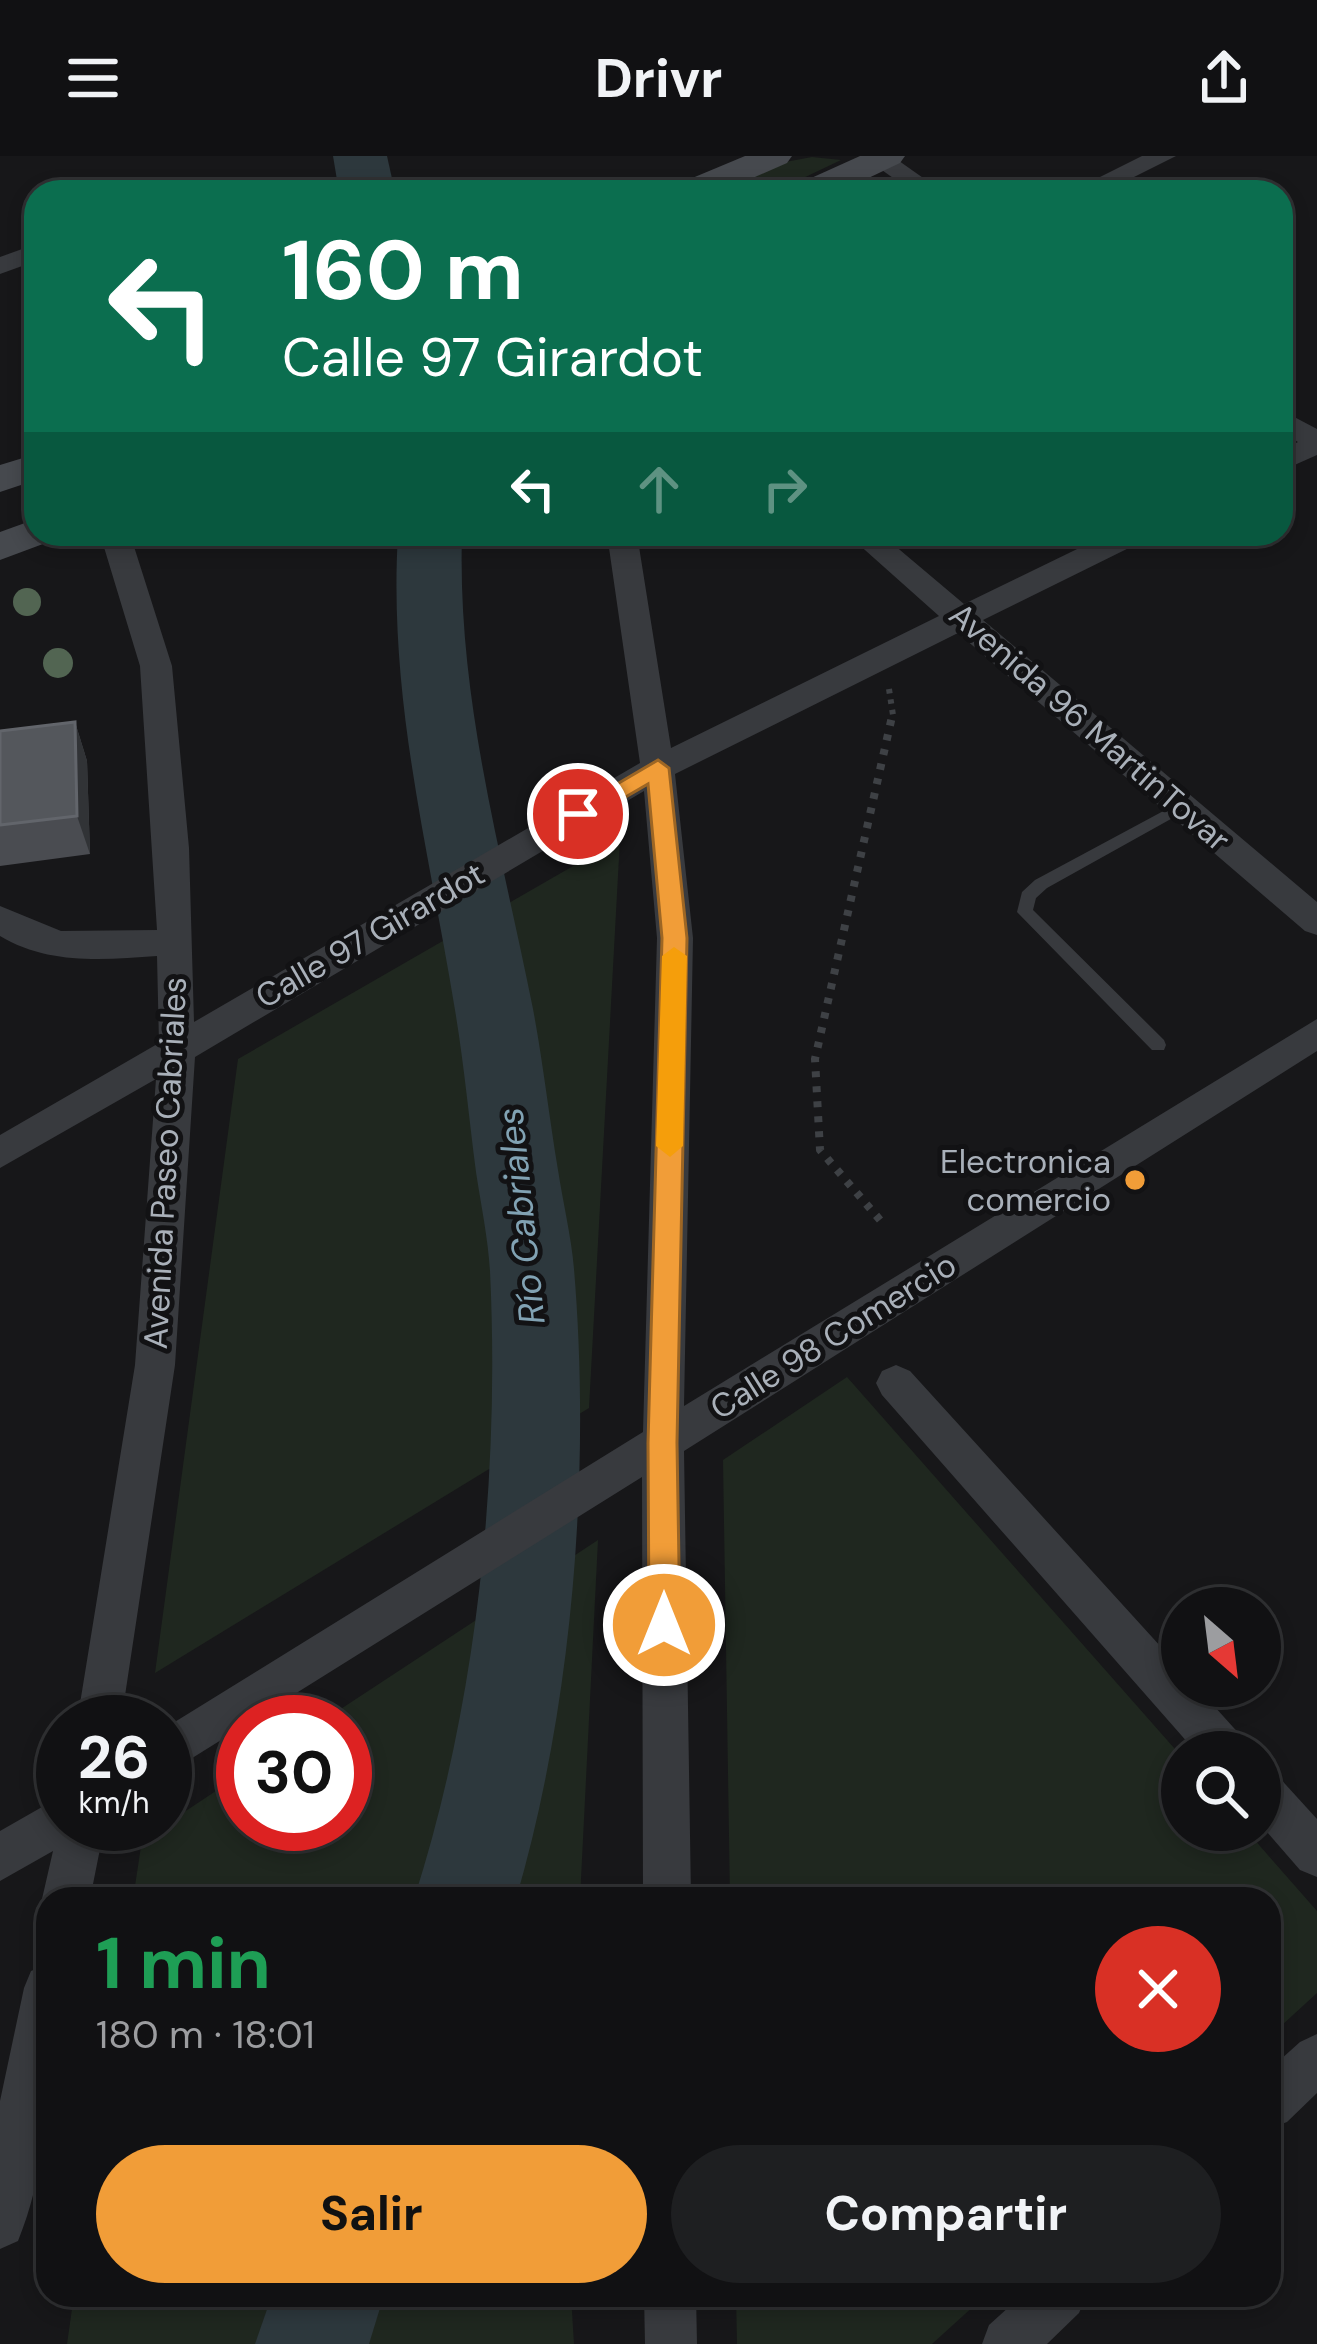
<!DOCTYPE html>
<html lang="es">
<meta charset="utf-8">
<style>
:root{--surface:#111113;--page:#1e1f21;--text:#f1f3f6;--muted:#9c9da0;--line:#303133;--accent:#f19d38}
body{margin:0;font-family:"DM Sans",sans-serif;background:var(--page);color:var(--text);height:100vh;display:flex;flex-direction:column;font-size:45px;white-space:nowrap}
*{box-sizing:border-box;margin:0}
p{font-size:39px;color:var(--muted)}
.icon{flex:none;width:66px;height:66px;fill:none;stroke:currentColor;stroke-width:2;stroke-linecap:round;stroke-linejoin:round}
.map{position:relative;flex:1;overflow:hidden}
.panel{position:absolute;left:36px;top:1731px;width:1245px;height:420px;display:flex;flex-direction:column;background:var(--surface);border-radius:36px;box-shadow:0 6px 18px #0003,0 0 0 3px var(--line)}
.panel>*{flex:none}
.top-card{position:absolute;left:24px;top:24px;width:1269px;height:366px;border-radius:36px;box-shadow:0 6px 18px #0003,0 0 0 3px var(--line);background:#0b6e4f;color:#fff;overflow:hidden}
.needle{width:78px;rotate:152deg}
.tools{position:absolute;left:1161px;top:1431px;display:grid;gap:24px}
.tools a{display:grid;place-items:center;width:120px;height:120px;border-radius:50%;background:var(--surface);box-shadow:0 6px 18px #0003,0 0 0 3px var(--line);font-size:60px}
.speed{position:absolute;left:36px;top:1539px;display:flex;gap:24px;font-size:60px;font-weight:700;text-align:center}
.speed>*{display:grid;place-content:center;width:156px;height:156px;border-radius:50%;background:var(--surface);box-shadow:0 6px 18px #0003,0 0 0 3px var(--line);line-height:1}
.speed small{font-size:30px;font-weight:400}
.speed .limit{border:18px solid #d22;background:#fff;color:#111}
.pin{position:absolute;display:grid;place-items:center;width:102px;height:102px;color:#fff;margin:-51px;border:6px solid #fff;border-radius:50%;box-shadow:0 3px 12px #0007}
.me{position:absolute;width:132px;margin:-66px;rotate:0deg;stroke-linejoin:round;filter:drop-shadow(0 0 9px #0008)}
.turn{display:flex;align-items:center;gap:42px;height:252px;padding:0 60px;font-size:54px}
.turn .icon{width:156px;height:156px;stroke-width:2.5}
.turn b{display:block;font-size:84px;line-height:102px}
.lanes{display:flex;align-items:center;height:114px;padding:0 60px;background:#0003;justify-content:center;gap:60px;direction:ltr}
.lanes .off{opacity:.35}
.round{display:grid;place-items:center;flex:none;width:126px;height:126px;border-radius:63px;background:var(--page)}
.headline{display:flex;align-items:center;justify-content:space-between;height:204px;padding:0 60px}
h1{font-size:72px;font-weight:700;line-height:90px;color:#1e9e55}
.primary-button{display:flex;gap:24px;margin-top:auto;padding:24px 60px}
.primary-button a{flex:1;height:138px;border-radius:72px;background:var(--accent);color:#111;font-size:48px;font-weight:700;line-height:138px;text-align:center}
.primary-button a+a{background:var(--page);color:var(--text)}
header{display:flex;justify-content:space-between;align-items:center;height:156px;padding:0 60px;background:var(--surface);font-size:54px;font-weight:700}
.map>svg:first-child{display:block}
.green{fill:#1f271f}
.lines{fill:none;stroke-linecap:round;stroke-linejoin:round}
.river{fill:#2d383d;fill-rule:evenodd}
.path-far1{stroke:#3e4145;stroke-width:6;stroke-dasharray:4.5 6;stroke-linecap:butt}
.path{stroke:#3e4145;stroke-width:8;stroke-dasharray:6 9;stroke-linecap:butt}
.lane{fill:#383a3e;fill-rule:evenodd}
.street{fill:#383a3e;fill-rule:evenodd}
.secondary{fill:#46494e;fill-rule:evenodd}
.tree{fill:#526552}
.wall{fill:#4a4c51}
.shaded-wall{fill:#313336}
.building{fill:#54575c;stroke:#62656b;stroke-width:3}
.route{fill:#f19d38;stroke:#9d6624;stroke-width:3}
.slow{fill:#f59e0b}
.poi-dot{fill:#f19d38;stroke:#121214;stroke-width:4.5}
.labels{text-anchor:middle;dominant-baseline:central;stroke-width:10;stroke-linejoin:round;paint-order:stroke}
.street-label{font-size:33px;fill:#a9b0b9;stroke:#121214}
.poi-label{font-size:33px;fill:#a9b0b9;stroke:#121214;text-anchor:end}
.water-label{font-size:36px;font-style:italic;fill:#81a2b3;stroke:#121214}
</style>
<header><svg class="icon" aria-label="menu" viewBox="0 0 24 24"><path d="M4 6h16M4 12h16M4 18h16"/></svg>Drivr<svg class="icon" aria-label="share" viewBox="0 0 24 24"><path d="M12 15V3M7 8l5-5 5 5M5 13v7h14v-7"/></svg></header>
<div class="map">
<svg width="1317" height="2188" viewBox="0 0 1317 2188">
<rect width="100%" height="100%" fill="#171719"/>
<g class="green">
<polygon points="812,1 841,4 774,36 714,36 780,7"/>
<polygon points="620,683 589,1252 155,1517 238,903"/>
<polygon points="847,1221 1182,1601 1182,1674 1246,1674 1317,1755 1317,1837 1269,1881 1269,1743 730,1743 723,1304"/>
<polygon points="598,1384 580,1743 133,1743 142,1684 243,1617 243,1668 345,1668 345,1566 321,1566"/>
<polygon points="74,2139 571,2139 574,2188 67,2188"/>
<polygon points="736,2139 986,2139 932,2188 737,2188"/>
</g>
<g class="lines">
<g class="river">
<polygon points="333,0 387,0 395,36 339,36"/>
<path d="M398,378H462C457,542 501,693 533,853C543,906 549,960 558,1014C563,1047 571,1079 574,1113C591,1315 573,1548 516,1743H414C477,1547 500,1321 490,1115C488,1082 481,1049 476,1016C469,962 464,908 455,854C429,694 388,542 398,378Z"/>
<polygon points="272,2139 384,2139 369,2188 255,2188"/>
</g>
<polyline class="path-far1" points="889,533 893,559"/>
<polyline class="path" points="880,1064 820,994 815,903 893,556"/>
<polygon class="lane" points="1182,645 1187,646 1190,650 1187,654 1047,732 1036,742 1033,754 1164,884 1166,889 1164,894 1152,894 1017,756 1022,736 1035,724"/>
<g class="street">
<polygon points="862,0 892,0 943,36 913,36"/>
<polygon points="1142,0 1176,0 1104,36 1070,36"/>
<polygon points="36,88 36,105 0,118 0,101"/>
<polygon points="1281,254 1317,273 1317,299 1281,315 1281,295 1298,286 1281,276"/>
<path d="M100,378H130L172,510L189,692L194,866L640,607L607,378H637L671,592L939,460L847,378H881L964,448L1108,378H1147L1143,385L983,464L1317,746V779L1305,775L958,477L675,618L693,782L684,1250L1317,863V895L684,1295L691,1743H643L642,1321L165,1619V1572L643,1276L657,782L644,635L195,901L175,1209L121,1566H77L135,1209L156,923L0,1012V979L159,887L157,800C104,804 48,809 0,780V750L61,775L157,774L140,510Z"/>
<polygon points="896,1209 910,1215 1182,1514 1182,1530 1196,1530 1242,1581 1249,1596 1196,1596 882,1239 876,1227 882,1215"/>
<polygon points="1260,1612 1276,1618 1317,1663 1317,1721 1300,1714 1260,1668"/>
<polygon points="63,1639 63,1668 105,1668 90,1743 48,1743 48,1757 42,1743 53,1695 0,1725 0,1675"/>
<path d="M48,1808C48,1900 54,1998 18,2085L0,2093V1945L24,1832L31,1815Z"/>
<polygon points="1317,1878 1317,1937 1287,1966 1269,1973 1269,1914 1300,1886"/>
<polygon points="644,2139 696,2139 697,2188 645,2188"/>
<polygon points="1022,2139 1087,2139 1079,2157 1047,2188 982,2188 989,2169"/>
</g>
<g class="secondary">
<polygon points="745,0 792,0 787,7 721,36 673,36 678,28"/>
<polygon points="860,0 905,0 900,7 839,36 793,36 798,28"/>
<polygon points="36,298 36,324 0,336 0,309"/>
<polygon points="36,363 36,378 55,378 51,385 0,404 0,376"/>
</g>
</g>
<g class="tree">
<circle cx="27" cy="446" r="14"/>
<circle cx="58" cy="507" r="15"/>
</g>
<polygon class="wall" points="75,566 87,605 90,698 0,710 0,575"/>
<polygon class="shaded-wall" points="75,566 87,605 90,698 77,660"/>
<polygon class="building" points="75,566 77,660 0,669 0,575"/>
<polygon class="route" points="658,604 669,612 687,782 677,1287 680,1469 675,1479 664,1483 653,1479 649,1469 648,1287 662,782 648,628 586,664 569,664 566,658"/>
<polygon class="slow" points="674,791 687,800 683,990 670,1001 656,990 662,800"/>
<circle class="poi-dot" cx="1135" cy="1024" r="12"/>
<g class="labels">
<g class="street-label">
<text transform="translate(1090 571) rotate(41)">Avenida 96 MartinTovar</text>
<text transform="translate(370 779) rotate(-30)">Calle 97 Girardot</text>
<text transform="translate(165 1007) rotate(-87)">Avenida Paseo Cabriales</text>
<text transform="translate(833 1180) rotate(-32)">Calle 98 Comercio</text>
</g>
<g class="poi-label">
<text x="1111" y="1005">Electronica<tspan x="1111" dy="38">comercio</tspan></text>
</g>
<g class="water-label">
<text transform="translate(521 1060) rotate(-96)">Río Cabriales</text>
</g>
</g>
</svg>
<div class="tools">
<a><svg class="needle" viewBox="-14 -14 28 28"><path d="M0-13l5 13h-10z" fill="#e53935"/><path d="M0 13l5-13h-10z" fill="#9c9da0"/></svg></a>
<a><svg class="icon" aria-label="search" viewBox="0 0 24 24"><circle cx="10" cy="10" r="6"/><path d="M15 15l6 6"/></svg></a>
</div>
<div class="speed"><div>26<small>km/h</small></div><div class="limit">30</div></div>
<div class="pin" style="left:578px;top:658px;background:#d93025"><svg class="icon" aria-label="arrive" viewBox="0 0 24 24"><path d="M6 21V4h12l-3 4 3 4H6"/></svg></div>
<svg class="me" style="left:664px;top:1469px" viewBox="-20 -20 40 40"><circle r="17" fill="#f19d38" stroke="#fff" stroke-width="3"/><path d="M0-11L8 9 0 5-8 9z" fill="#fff"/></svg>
<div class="top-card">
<div class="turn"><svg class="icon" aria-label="left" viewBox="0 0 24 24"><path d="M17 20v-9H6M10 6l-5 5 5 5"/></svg><div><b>160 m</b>Calle 97 Girardot</div></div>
<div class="lanes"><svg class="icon" aria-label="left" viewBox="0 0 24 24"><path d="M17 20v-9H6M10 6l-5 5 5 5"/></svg><svg class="icon off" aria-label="ahead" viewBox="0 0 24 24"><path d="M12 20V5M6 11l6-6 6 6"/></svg><svg class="icon off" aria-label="right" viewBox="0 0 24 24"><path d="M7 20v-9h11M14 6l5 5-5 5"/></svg></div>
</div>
<section class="panel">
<div class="headline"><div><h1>1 min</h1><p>180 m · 18:01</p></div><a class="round" style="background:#d93025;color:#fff"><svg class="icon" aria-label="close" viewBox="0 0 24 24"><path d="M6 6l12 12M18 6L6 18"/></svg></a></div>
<div class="primary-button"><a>Salir</a><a>Compartir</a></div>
</section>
</div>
